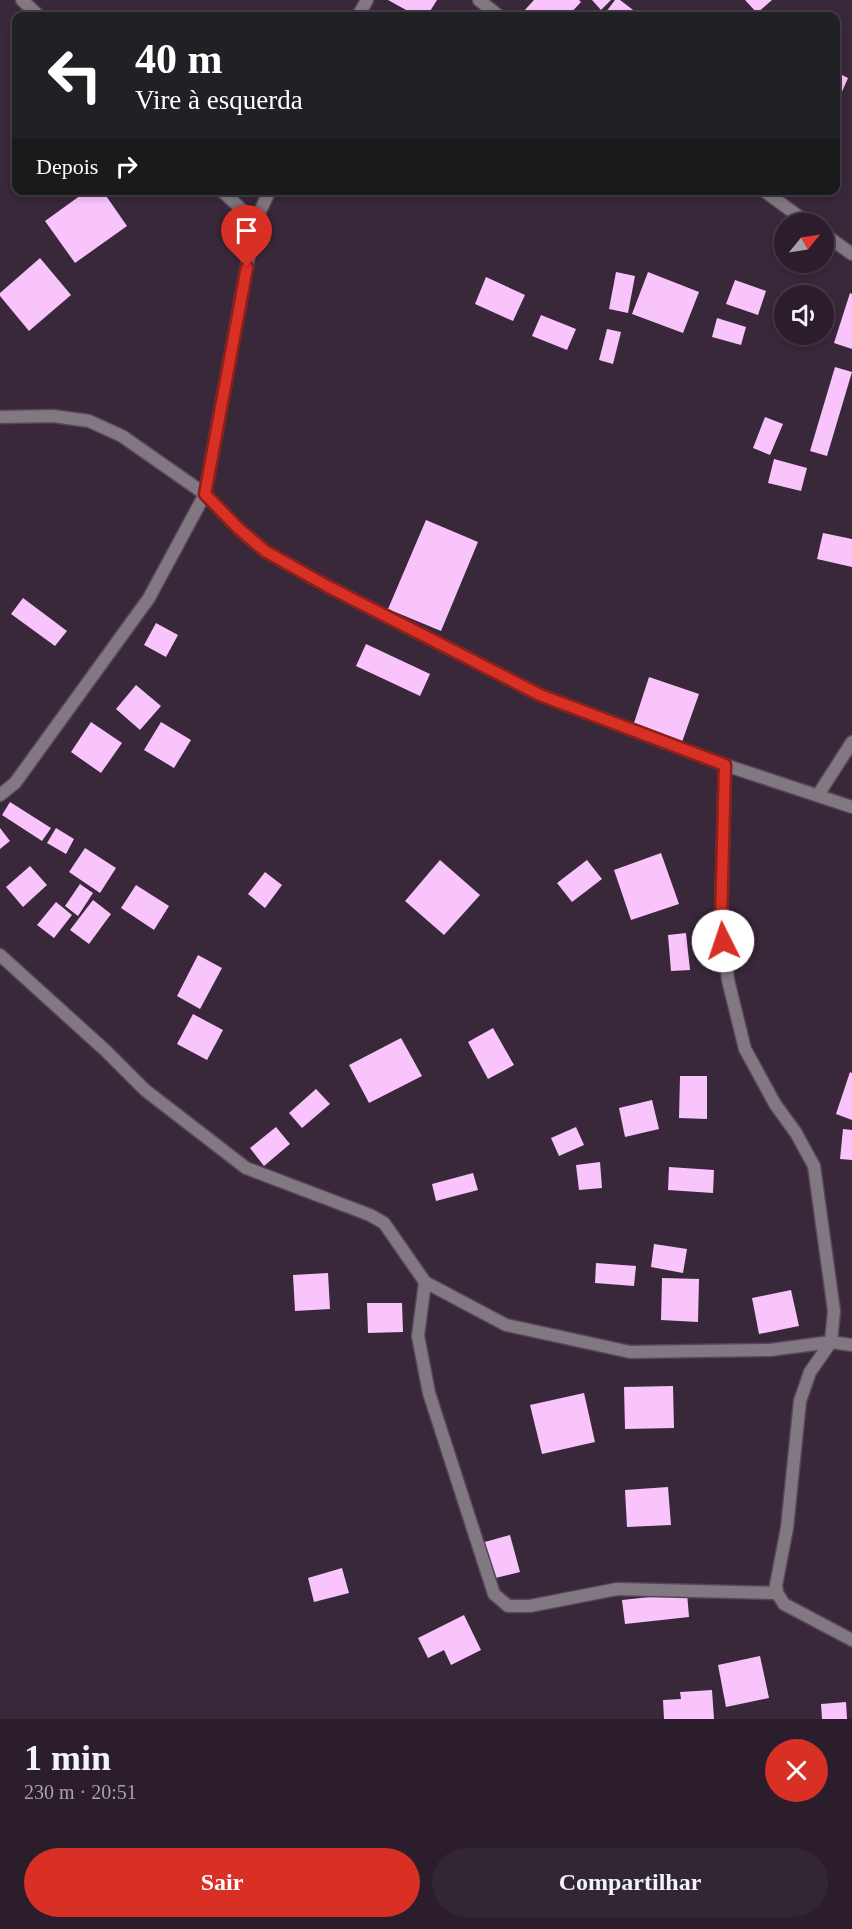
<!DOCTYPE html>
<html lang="pt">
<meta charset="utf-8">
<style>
:root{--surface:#2b1d2c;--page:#332634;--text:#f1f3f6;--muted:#a6a2a9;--line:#473b48;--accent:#d93025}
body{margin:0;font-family:Georgia,serif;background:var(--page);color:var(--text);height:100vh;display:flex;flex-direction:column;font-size:22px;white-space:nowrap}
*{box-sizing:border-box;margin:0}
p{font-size:20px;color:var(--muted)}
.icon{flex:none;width:33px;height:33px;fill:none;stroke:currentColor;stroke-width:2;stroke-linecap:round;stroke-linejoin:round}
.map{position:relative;height:1719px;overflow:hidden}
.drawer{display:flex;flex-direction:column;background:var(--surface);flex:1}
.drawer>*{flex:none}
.banner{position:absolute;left:12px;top:12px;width:828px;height:183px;border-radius:12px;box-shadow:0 3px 9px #0003,0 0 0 2px var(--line);background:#202124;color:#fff;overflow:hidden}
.needle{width:39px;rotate:60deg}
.buttons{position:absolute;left:774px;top:213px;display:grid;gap:12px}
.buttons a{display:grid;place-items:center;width:60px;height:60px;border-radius:50%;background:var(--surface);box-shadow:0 3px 9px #0003,0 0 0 2px var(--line);font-size:30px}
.pin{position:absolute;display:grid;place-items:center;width:51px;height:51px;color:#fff;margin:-62px -26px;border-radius:50% 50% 50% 0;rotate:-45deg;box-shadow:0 0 6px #0007}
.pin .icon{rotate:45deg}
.me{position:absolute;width:66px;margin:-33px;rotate:356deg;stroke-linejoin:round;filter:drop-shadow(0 0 4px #0008)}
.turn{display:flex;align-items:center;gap:21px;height:126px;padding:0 24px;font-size:27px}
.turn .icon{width:78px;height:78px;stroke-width:2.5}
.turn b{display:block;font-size:42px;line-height:51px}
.then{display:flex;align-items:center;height:57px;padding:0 24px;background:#0003;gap:12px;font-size:22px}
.round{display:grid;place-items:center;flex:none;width:63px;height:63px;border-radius:32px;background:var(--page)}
.overview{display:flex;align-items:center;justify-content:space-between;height:102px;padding:0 24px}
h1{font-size:36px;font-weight:700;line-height:45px}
.button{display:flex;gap:12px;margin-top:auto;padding:12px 24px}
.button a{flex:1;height:69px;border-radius:36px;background:var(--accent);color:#fff;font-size:24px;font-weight:700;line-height:69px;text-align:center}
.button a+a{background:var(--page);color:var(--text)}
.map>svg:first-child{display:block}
.building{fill:#f9c4fc}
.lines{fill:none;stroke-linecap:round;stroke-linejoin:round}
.street-casing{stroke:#574658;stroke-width:15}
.street{stroke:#817882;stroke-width:12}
.route-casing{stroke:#8d1f18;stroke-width:15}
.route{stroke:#d93025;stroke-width:10}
</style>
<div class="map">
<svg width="852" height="1719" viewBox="0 0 852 1719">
<rect width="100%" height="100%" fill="#39273a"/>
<g class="building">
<polygon points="388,0 437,0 427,16 417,16"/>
<polygon points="534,0 579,0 581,2 568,16 528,16 523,12"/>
<polygon points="592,0 611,0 601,10"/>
<polygon points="615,0 620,0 641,16 603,16"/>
<polygon points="745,0 772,0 757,13"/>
<polygon points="836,72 848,78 838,101 836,99"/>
<polygon points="88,190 102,190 127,226 75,263 45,221"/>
<polygon points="40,258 71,295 29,331 0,296 0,293"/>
<polygon points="616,272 635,276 628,313 609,309"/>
<polygon points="648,272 699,292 683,333 632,314"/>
<polygon points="486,277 525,295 513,321 475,304"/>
<polygon points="735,280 766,291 758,315 726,304"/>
<polygon points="850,293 852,294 852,349 834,343"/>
<polygon points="541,315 576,329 567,350 532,336"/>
<polygon points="717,318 746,327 741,345 712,337"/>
<polygon points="607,329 621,332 613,364 599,360"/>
<polygon points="835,367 852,372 827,456 810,451"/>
<polygon points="765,417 783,424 770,455 753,448"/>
<polygon points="774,459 807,468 801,491 768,483"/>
<polygon points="426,520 478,542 441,631 388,609"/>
<polygon points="823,533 852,539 852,567 817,559"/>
<polygon points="23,598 67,631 55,646 11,614"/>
<polygon points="156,623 178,635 166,657 144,645"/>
<polygon points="366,644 430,674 420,696 356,666"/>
<polygon points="649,677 699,694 682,742 633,726"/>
<polygon points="136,685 161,706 140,730 116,709"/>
<polygon points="91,722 122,743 101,773 71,752"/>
<polygon points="161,722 191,740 174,768 144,750"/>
<polygon points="10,802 51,828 42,841 2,815"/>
<polygon points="0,828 10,841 0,849"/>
<polygon points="56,828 74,839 66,854 47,843"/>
<polygon points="85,848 116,868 100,893 69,872"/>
<polygon points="661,853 679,904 631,920 614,870"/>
<polygon points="440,860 480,895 444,935 405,901"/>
<polygon points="587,860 602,879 572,902 557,883"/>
<polygon points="30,866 47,885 23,907 6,887"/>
<polygon points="265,872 282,885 265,908 248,894"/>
<polygon points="80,884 93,893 78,916 65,906"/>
<polygon points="136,885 169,906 154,930 121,908"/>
<polygon points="93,900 111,914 89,944 70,930"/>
<polygon points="56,902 72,915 54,938 37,925"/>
<polygon points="686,933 690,970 671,971 668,935"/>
<polygon points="198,955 222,968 200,1009 177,996"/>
<polygon points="193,1014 223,1030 207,1060 177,1044"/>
<polygon points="493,1028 514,1065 488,1079 468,1042"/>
<polygon points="401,1038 422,1076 369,1103 349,1065"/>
<polygon points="850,1072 852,1073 852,1120 836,1114"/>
<polygon points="680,1076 707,1076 707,1119 679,1118"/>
<polygon points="316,1089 330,1104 302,1128 289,1113"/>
<polygon points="652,1100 659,1129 625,1137 619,1108"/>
<polygon points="276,1127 290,1144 264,1166 250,1148"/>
<polygon points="576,1127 584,1145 559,1156 551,1138"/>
<polygon points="843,1129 852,1130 852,1160 840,1159"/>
<polygon points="600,1162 602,1188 579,1190 576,1165"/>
<polygon points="669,1167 714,1170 713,1193 668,1190"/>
<polygon points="473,1173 478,1190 436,1201 432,1184"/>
<polygon points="654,1244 687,1249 683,1273 651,1267"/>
<polygon points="596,1263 636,1266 634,1286 595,1283"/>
<polygon points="328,1273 330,1309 295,1311 293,1275"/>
<polygon points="662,1278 699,1279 698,1322 661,1320"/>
<polygon points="791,1290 799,1326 759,1334 752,1298"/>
<polygon points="367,1303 402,1303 403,1332 368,1333"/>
<polygon points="673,1386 674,1428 625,1429 624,1387"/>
<polygon points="584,1393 595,1442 542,1454 530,1405"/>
<polygon points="668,1487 671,1525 627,1527 625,1490"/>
<polygon points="510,1535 520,1572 491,1579 481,1543"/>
<polygon points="342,1568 349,1593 314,1602 308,1578"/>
<polygon points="687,1593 689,1617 625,1624 622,1600"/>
<polygon points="464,1615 481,1650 451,1665 444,1650 428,1658 418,1638"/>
<polygon points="760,1656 769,1698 726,1707 718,1665"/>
<polygon points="712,1690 714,1719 664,1719 663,1700 681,1699 680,1692"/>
<polygon points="846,1702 847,1719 822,1719 821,1704"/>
</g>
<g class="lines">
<g class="street-casing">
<g id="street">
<polyline points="22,0 39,16"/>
<polyline points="479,0 499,16"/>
<polyline points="358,16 367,0"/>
<polyline points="221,190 255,222"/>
<polyline points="763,190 809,224"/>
<polyline points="824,234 852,254"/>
<polyline points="0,417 53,416 89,421 122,436 205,494 238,528 265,551 327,586 540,695 725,765 852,807"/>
<polyline points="725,765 721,921 728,980 745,1049 775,1104 796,1133 814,1166 834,1311 831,1342 810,1372 800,1401 787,1528 776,1585 777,1593 784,1604 852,1640"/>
<polyline points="0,795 15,783 149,598 205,494 255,222 270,190"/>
<polyline points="818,795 852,742"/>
<polyline points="0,955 106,1051 145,1090 246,1168 370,1215 384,1223 425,1282 506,1325 630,1352 770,1350 831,1342 852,1345"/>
<polyline points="425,1282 418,1336 429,1393 494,1594 508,1606 530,1606 617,1589 777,1593"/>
</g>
</g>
<use href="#street" class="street"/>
</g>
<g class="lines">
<g class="route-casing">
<polyline id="route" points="247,267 205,494 238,528 265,551 327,586 540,695 725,765 721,921 723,941"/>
</g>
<use href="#route" class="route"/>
</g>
</svg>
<div class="buttons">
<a><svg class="needle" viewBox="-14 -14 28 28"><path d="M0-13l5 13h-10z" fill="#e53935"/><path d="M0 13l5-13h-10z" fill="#a6a2a9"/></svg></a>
<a><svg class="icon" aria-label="sound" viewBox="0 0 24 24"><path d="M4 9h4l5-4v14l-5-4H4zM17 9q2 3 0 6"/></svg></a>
</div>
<div class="pin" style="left:247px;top:267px;background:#d93025"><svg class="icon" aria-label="arrive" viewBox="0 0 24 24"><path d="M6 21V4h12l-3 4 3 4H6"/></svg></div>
<svg class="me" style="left:723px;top:941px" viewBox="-20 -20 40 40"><circle r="19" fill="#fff"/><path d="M0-13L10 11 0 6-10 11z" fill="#d93025"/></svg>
<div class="banner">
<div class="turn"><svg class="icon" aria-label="left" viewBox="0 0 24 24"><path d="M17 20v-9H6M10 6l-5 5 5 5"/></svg><div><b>40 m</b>Vire à esquerda</div></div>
<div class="then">Depois<svg class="icon" aria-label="right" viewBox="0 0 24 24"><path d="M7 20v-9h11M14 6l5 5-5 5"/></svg></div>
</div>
</div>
<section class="drawer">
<div class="overview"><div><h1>1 min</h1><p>230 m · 20:51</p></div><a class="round" style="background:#d93025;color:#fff"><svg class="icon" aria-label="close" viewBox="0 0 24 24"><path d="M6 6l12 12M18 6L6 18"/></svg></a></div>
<div class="button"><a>Sair</a><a>Compartilhar</a></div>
</section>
